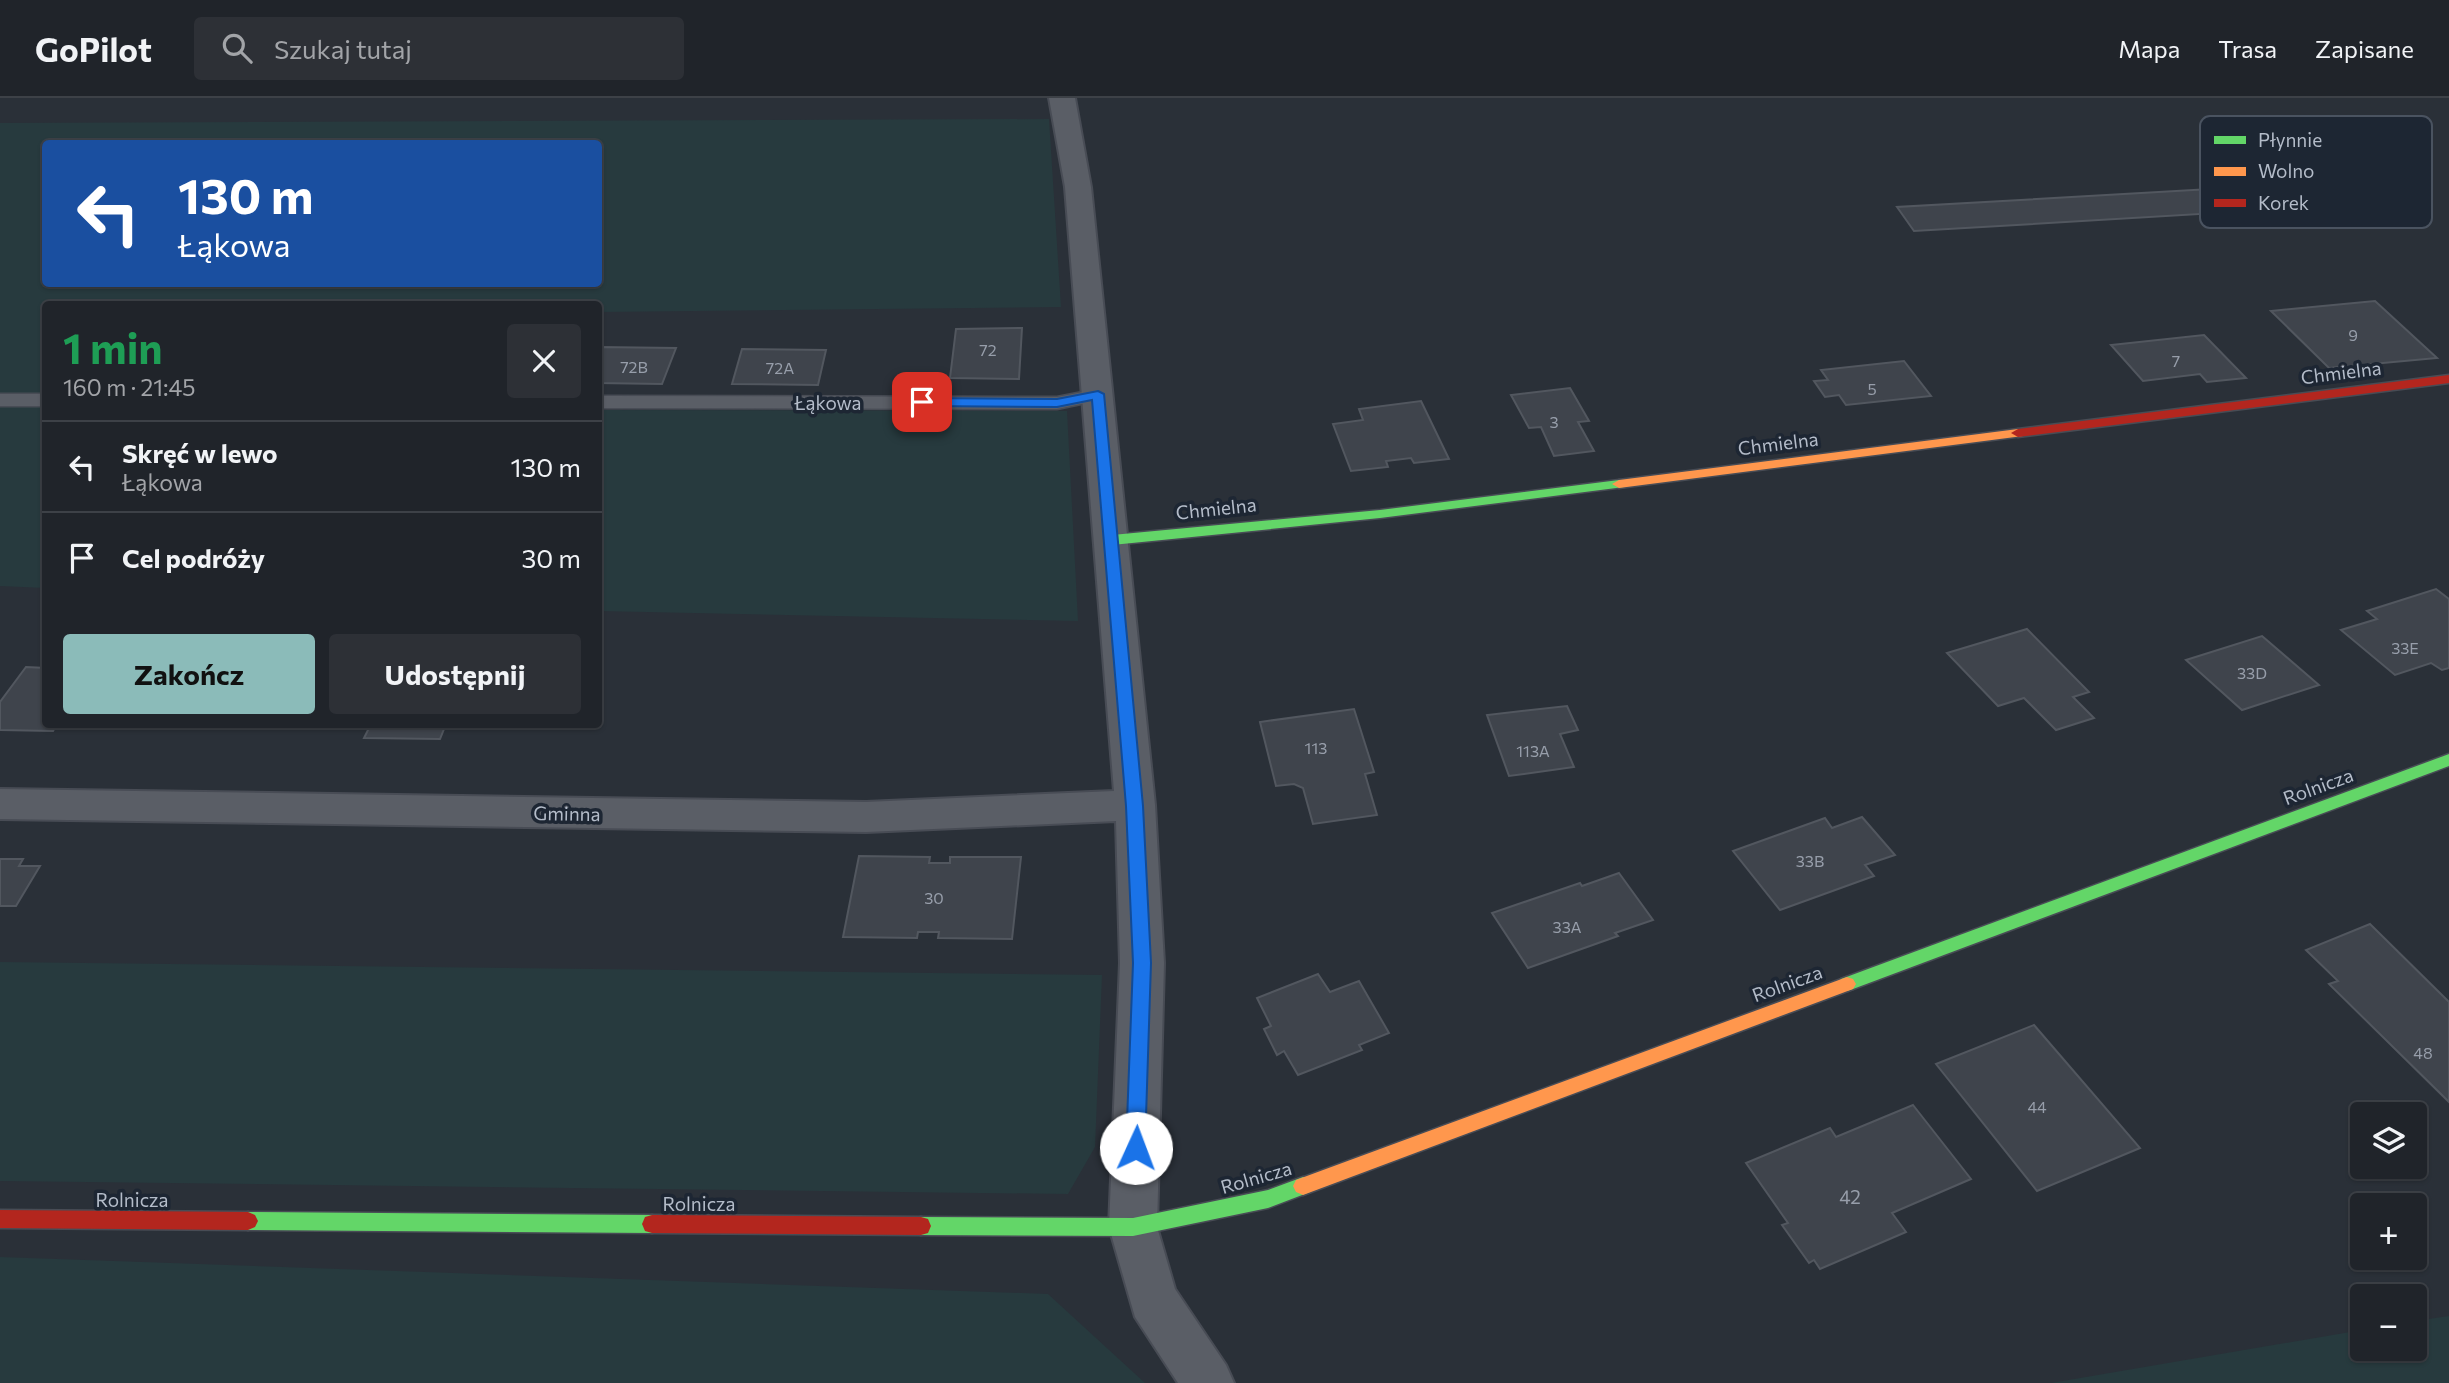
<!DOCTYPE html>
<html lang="pl">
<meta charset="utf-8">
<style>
:root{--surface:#20242a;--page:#2d3036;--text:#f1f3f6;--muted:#a2a4a8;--line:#3d4147;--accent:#8bbbb9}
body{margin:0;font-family:Commissioner,sans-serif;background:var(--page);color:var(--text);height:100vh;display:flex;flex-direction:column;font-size:26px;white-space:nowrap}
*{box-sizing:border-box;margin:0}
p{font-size:23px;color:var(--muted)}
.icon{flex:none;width:38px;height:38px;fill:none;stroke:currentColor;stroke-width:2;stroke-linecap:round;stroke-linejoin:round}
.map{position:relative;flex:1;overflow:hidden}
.side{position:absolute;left:42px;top:203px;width:560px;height:427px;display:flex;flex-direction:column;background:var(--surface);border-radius:7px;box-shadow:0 2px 5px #0004,0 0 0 2px var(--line)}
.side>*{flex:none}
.guide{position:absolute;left:42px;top:42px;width:560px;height:147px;border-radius:7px;box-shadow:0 2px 5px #0004,0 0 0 2px var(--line);background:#1a4fa0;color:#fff;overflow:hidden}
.controls{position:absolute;left:2350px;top:1004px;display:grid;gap:14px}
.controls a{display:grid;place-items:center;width:77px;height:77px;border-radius:7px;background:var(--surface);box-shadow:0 2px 5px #0004,0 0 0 2px var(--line);font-size:35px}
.pin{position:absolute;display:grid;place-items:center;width:60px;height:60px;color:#fff;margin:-30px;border-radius:14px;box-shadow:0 4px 10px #0006}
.me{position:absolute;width:77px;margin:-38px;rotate:2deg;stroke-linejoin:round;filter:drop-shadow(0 0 5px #0008)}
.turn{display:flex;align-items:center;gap:24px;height:147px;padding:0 21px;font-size:32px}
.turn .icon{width:91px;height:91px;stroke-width:2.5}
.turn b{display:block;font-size:49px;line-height:60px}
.round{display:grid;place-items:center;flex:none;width:74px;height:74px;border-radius:7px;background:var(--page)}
.head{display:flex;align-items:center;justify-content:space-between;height:119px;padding:0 21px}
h1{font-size:42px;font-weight:700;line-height:52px;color:#1e9e55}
.primary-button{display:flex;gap:14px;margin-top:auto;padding:14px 21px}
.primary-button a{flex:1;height:80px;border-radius:7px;background:var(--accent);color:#111;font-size:28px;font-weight:700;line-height:80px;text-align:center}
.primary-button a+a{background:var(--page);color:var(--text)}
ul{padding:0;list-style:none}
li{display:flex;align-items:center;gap:21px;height:91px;padding:0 21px;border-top:2px solid var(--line)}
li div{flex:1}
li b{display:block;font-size:26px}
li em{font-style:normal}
header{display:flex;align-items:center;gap:42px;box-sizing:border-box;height:98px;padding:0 35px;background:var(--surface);border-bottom:2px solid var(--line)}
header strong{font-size:33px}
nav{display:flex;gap:38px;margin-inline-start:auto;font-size:24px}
.search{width:490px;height:63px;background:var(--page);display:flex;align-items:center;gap:18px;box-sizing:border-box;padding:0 24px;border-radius:7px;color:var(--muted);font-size:26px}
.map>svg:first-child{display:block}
.green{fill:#273a3e;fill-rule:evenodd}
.building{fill:#3f444c;stroke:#52575f;stroke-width:2}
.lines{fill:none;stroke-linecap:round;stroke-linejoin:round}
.lane-casing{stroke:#484c55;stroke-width:3}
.street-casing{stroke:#484c55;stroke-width:4}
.fast-casing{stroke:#484c55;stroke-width:3}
.slow-casing{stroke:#484c55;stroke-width:3}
.jam-casing{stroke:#484c55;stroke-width:3}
.lane{fill:#5a5e66;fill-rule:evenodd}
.street{fill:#5a5e66;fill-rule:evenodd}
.fast{fill:#63d668;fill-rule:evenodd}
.slow{fill:#ff974d;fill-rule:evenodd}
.jam{fill:#b3261e;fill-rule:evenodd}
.route{fill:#1a73e8;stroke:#114b97;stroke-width:2}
.labels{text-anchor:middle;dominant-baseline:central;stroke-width:7;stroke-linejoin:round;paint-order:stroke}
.number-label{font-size:16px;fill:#979eaa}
.street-label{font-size:19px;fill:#b4bcc9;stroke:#1d2633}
.near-number-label{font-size:19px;fill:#979eaa}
.key{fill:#1d2633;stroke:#4a5360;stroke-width:2}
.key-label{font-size:19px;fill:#b4bcc9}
</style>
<header>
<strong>GoPilot</strong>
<div class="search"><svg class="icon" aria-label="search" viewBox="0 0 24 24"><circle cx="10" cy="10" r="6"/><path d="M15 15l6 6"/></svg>Szukaj tutaj</div>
<nav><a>Mapa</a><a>Trasa</a><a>Zapisane</a></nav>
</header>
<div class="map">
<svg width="2449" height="1285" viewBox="0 0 2449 1285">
<rect width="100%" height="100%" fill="#2a3038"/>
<g class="green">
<path d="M1049,21L1061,209L599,214L598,206H46L45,490L0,488V25ZM46,46H598V186H46Z"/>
<polygon points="599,312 1067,313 1078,523 599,513"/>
<polygon points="0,864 1102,877 1095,1049 1068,1096 0,1083"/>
<polygon points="0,1159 1048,1196 1145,1285 0,1285"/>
<polygon points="2449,1218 2449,1285 2051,1285 2362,1232 2362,1251 2415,1251 2415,1223"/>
</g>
<g class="building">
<polygon points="2228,90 2251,113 1914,133 1897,109"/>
<polygon points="2375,203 2437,260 2329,270 2271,213"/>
<polygon points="1022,230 1019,281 950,280 956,231"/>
<polygon points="2204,237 2246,280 2207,284 2200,276 2143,283 2111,247"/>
<polygon points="598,249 676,250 662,286 598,285"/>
<polygon points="742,251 826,252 818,287 732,286"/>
<polygon points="1904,263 1931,298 1846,307 1839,297 1825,299 1814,283 1828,282 1821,272"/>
<polygon points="1570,290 1589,323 1578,324 1594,353 1554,358 1541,329 1529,330 1511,297"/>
<polygon points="1421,303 1449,361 1414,365 1411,360 1386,363 1388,369 1351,373 1333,326 1363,322 1359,311"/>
<polygon points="2436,491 2449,501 2449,570 2442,572 2431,565 2395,577 2341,532 2377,521 2367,513"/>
<polygon points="2027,531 2089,594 2073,599 2094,620 2056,632 2024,600 1998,608 1947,555"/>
<polygon points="2262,538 2319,587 2242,612 2186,562"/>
<polygon points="26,569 46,570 46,626 57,626 53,633 0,632 0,604"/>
<polygon points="1567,608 1578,632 1560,636 1574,669 1509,678 1487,617"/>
<polygon points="1354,611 1374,674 1365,676 1377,717 1313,726 1303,690 1294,686 1276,688 1260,624"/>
<polygon points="371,626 446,626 440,641 364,640"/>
<polygon points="1862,719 1895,757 1865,767 1874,778 1780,812 1733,753 1825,720 1832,730"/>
<polygon points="859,758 930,759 929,765 950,765 950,759 1021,759 1012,841 938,840 939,834 918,834 917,840 843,839"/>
<polygon points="0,761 23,761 19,768 40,768 16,808 0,808"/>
<polygon points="1619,775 1653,822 1615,835 1618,838 1528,870 1492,815 1580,785 1582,788"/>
<polygon points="2370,826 2449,904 2449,1004 2329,886 2338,883 2306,852"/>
<polygon points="1318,876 1330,894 1359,883 1389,935 1359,947 1362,952 1298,977 1284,953 1277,957 1264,931 1271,928 1257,900"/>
<polygon points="2034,927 2140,1050 2037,1093 1936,966"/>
<polygon points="1913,1007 1971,1081 1892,1115 1906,1134 1820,1171 1814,1162 1809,1165 1782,1127 1788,1125 1746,1065 1830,1030 1836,1039"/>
</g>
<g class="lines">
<g class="lane-casing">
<g id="lane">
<polygon points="1098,291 1105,293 1107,297 1105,301 1057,311 598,310 598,298 1057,299"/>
<rect x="0" y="296" width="46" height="12"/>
</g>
</g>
<g class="street-casing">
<polygon id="street" points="1049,0 1075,0 1091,89 1155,707 1164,865 1157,1129 1175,1191 1226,1267 1234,1285 1178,1285 1135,1219 1109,1129 1120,865 1116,723 866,734 0,721 0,691 866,704 1114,693 1065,89"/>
</g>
<g class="fast-casing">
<g id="fast">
<polygon points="1619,382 1624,383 1626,386 1624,389 1380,420 1112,447 1105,442 1112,437 1380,412"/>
<polygon points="2449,656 2449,668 1853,891 1847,893 1841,891 1838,886 1841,881"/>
<polygon points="1303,1079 1310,1082 1313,1088 1310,1094 1268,1110 1133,1138 921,1137 914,1135 911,1128 914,1121 921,1119 1133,1120 1268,1092"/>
<polygon points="248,1114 652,1117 659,1119 662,1126 659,1133 652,1135 248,1132 241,1129 238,1123 241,1117"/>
</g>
</g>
<g class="slow-casing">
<g id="slow">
<polygon points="2018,331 2025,335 2023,338 1619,390 1612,386 1619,382"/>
<polygon points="1847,879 1853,881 1856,886 1853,891 1303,1097 1296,1094 1293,1088 1296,1082"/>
</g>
</g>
<g class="jam-casing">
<g id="jam">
<polygon points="2449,277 2449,285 2018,339 2011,335 2018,331"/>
<polygon points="0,1112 248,1114 255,1117 258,1123 255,1129 248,1132 0,1130"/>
<polygon points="652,1117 921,1119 928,1121 931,1128 928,1135 921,1137 652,1135 645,1133 642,1126 645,1119"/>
</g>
</g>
<use href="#lane" class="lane"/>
<use href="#street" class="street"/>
<use href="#fast" class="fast"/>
<use href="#slow" class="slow"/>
<use href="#jam" class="jam"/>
</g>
<polygon class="route" points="1098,293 1104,296 1143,708 1151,865 1145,1050 1143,1056 1136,1058 1129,1056 1126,1050 1133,865 1126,708 1092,302 1057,309 922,308 916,304 922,300 1057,301"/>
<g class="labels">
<g class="number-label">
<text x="2353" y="236">9</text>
<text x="988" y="251">72</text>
<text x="2176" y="262">7</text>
<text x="634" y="268">72B</text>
<text x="780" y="269">72A</text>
<text x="1872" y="290">5</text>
<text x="1554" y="323">3</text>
<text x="2405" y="549">33E</text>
<text x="2252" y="574">33D</text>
<text x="1316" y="649">113</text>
<text x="1533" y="652">113A</text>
<text x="1810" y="762">33B</text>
<text x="934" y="799">30</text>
<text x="1567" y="828">33A</text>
<text x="2423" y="954">48</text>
<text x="2037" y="1008">44</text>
</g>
<g class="street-label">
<text transform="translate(2341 274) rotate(-7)">Chmielna</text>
<text x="828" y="304">Łąkowa</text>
<text transform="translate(1778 345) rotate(-7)">Chmielna</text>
<text transform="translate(1216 410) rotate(-6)">Chmielna</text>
<text transform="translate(2318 688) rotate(-20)">Rolnicza</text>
<text transform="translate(567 715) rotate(1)">Gminna</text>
<text transform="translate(1787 885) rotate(-20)">Rolnicza</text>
<text transform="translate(1256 1079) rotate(-16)">Rolnicza</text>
<text x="132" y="1101">Rolnicza</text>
<text x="699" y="1105">Rolnicza</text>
</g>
<g class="near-number-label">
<text x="1850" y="1098">42</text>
</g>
</g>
<rect x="2200" y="18" width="232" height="112" rx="10" class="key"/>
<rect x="2214" y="38" width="32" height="8" fill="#63d668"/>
<rect x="2214" y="69" width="32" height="9" fill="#ff974d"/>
<rect x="2214" y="101" width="32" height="8" fill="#b3261e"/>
<g class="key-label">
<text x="2258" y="49">Płynnie</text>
<text x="2258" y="80">Wolno</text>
<text x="2258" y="112">Korek</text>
</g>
</svg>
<div class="controls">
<a><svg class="icon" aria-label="layers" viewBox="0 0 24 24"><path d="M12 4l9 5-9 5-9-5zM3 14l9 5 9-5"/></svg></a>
<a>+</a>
<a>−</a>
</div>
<div class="pin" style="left:922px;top:304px;background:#d93025"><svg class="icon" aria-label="arrive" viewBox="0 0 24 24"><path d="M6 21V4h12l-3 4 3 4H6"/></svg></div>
<svg class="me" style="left:1136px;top:1050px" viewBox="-20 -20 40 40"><circle r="19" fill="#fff"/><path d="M0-13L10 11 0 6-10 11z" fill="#1a73e8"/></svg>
<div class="guide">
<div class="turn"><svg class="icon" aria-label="left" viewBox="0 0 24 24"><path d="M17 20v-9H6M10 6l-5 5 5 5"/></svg><div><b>130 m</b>Łąkowa</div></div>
</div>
<section class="side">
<div class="head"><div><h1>1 min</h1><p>160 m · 21:45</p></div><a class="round"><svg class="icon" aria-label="close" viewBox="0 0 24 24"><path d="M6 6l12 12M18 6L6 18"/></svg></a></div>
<ul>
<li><svg class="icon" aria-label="left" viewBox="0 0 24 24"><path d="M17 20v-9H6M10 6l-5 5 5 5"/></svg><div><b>Skręć w lewo</b><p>Łąkowa</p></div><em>130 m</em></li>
<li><svg class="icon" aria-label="arrive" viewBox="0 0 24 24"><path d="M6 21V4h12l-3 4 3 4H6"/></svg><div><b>Cel podróży</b></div><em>30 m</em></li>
</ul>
<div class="primary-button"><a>Zakończ</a><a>Udostępnij</a></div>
</section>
</div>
